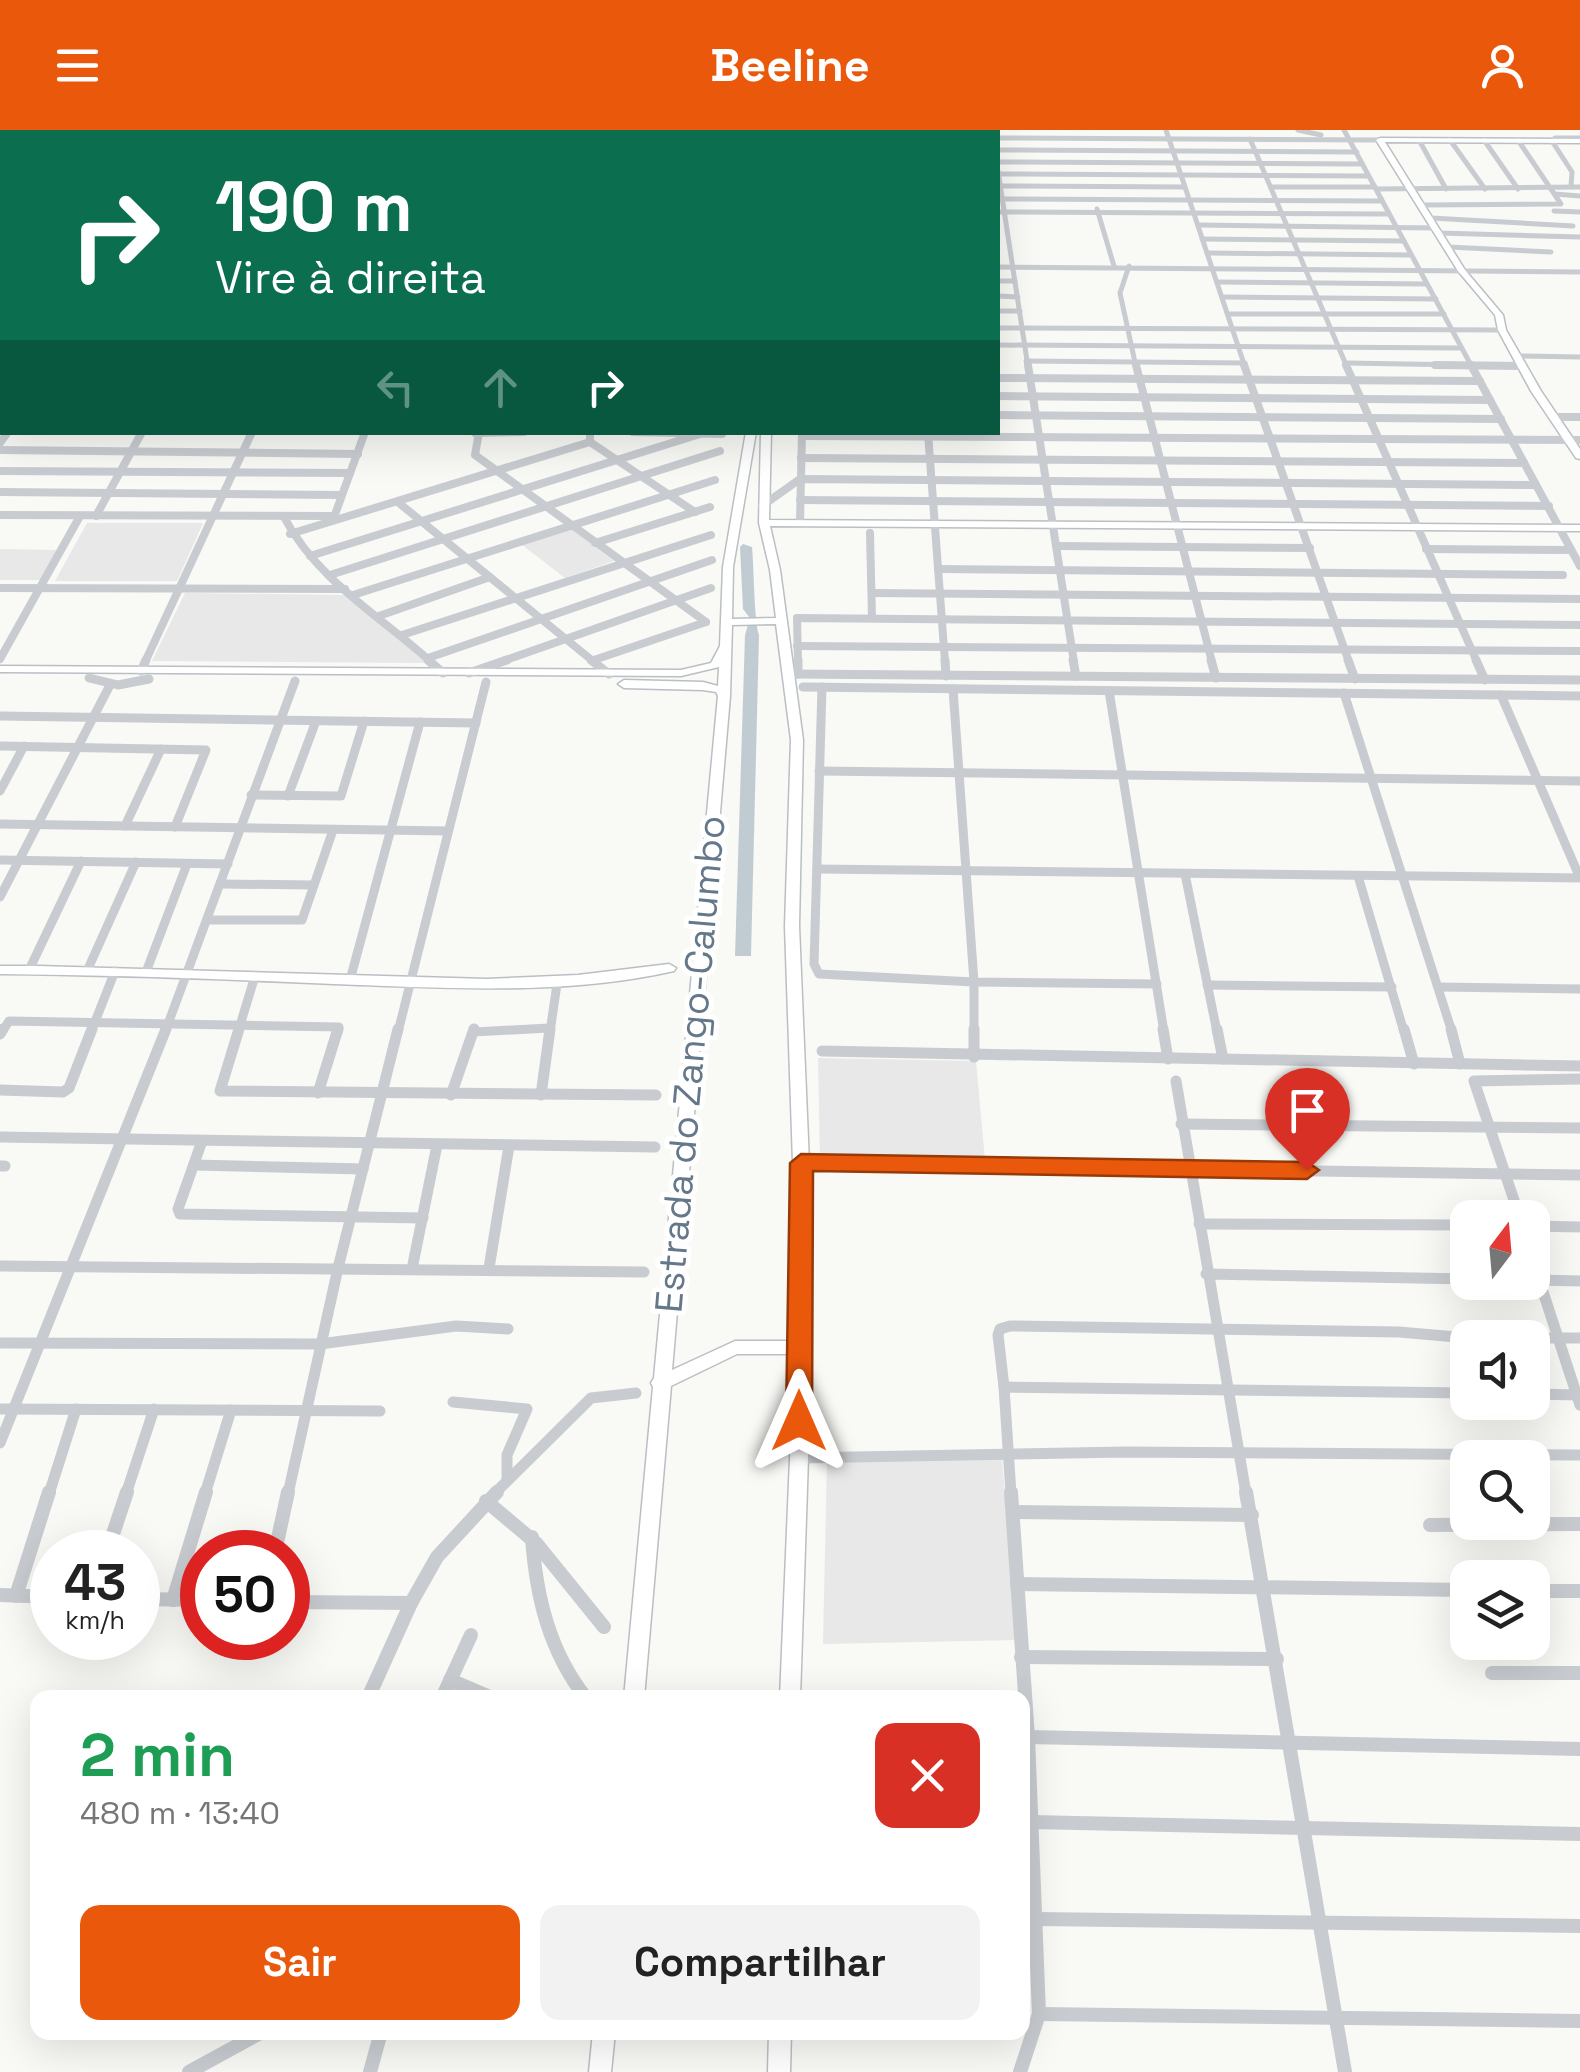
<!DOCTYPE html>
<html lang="pt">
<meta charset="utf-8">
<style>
:root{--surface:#fff;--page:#f2f2f2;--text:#222;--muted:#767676;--accent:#ea580c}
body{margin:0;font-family:"Space Grotesk",sans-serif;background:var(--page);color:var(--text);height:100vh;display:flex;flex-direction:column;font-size:38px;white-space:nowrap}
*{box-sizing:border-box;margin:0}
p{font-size:32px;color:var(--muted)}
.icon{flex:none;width:55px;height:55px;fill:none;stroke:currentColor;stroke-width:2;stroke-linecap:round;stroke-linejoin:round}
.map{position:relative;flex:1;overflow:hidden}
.side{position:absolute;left:30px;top:1560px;width:1000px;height:350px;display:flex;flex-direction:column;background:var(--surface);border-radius:20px;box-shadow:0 10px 40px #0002}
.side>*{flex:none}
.hud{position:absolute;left:0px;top:0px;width:1000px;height:305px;box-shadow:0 10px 40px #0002;background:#0b6e4f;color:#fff;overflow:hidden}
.needle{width:65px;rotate:16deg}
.fabs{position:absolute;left:1450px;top:1070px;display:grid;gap:20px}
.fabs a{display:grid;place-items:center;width:100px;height:100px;border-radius:20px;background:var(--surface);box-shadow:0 10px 40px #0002;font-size:50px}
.speed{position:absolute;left:30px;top:1400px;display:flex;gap:20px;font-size:50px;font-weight:700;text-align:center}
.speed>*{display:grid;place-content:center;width:130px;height:130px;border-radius:50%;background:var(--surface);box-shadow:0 10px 40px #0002;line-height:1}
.speed small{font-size:25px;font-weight:400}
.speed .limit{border:15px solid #d22;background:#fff;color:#111}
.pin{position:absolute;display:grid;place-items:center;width:85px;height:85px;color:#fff;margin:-102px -42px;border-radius:50% 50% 50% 0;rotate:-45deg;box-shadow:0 0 10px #0007}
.pin .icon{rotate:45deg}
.me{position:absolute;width:110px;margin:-55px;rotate:0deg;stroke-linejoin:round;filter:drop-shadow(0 0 8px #0008)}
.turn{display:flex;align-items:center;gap:35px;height:210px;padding:0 50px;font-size:45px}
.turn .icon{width:130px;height:130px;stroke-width:2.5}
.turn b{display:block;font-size:70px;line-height:85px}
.lanes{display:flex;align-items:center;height:95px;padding:0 50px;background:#0003;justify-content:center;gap:50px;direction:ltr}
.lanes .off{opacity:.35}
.round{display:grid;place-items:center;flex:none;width:105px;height:105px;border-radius:20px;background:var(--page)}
.head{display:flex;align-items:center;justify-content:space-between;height:170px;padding:0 50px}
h1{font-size:60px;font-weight:800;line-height:75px;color:#1e9e55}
.primary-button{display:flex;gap:20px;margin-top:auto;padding:20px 50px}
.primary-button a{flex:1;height:115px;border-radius:20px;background:var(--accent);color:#fff;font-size:40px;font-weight:800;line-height:115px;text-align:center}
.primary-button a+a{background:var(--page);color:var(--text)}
header{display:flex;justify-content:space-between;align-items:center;height:130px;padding:0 50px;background:var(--accent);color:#fff;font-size:45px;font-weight:800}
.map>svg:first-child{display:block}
.built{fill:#e7e8e7}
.water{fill:#c1ccd2}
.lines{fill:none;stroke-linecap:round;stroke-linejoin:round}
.secondary-casing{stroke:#babfc4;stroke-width:3}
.street-far4{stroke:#c8ccd0;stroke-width:5}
.street-far3{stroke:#c8ccd0;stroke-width:8}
.street-far2{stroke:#c8ccd0;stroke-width:9}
.street-far1{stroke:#c8ccd0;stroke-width:11}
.street{stroke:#c8ccd0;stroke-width:14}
.secondary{fill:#fff;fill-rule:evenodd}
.route{fill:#ea580c;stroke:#983908;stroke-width:2.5}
.labels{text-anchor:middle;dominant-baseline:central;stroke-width:10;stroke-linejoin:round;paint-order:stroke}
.street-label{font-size:38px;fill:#65788a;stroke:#fff}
</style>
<header><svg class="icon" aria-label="menu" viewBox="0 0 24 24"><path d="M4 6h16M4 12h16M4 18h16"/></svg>Beeline<svg class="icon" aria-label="person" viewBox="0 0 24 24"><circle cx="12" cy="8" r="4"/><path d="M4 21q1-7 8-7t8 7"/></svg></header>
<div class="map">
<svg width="1580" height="1942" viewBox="0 0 1580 1942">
<rect width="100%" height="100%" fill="#f9f9f6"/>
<g class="built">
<polygon points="87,393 203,393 177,451 55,451"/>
<polygon points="569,398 614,431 565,448 521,414"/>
<polygon points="0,419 57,420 40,450 0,450"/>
<polygon points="185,463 345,465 427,533 152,531"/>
<polygon points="818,928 976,931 985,1030 820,1029"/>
<polygon points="1002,1327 1016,1510 823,1514 827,1329"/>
</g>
<path class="water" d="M743,414L752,417C754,437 754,492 759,505L751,826H735L745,505L750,488L743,479L740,417Z"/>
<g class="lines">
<g class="secondary-casing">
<g id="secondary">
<polygon points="772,0 780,0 780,2 773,2"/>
<polygon points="784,0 792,0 792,2 785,2"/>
<polygon points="1380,8 1580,9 1580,13 1385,12 1465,140 1503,185 1506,200 1541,261 1580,319 1580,329 1576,328 1531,261 1498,200 1495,185 1458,141 1376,10"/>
<path d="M746,302H756L733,437L732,489L776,488L770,440L759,393L761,302H771L769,390L1580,395V401L770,396L780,440L803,610L799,796L809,1033L808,1328L800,1568H780L790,1328L791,1224H737L671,1256L644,1568H624L653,1257L651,1253L654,1248L718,566L716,562L703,560L624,558L618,554L624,550L703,552L718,556L719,537L681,546L0,542V536L681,540L711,533L720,516L723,437ZM776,494L791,610L785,796L793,1033L791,1211H735L672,1240L730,566L732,495Z"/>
<path d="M669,834L676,838L674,841C564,866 446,858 334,854C222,849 111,845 0,844V836H38L487,849L578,845Z"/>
<polygon points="593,1902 615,1902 611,1942 589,1942"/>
<polygon points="769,1902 791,1902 790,1942 768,1942"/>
</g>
</g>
<g class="street-far4">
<polyline points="186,0 195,2"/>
<polyline points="652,0 661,2"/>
<polyline points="714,0 723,2"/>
<polyline points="1166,0 1245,237"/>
<polyline points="1298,0 1321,5"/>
<polyline points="1344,0 1472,237"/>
<polyline points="0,2 164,2"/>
<polyline points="225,2 236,0"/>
<polyline points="289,2 300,0"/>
<polyline points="843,2 852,0"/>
<polyline points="897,2 907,0"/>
<polyline points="998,8 1380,10"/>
<polyline points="1555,8 1580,8"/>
<polyline points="1250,9 1347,237"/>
<polyline points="1419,10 1446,59"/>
<polyline points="1450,10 1485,59"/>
<polyline points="1484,10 1518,59"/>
<polyline points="1552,11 1572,42 1571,56"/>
<polyline points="998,20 1357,22"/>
<polyline points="998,32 1362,34"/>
<polyline points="998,41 1028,237"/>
<polyline points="998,44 1368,46"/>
<polyline points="1000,56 1184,57"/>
<polyline points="1271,57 1375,57"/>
<polyline points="1376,59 1580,57"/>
<polyline points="1555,64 1580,66"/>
<polyline points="998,69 1382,71"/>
<polyline points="1421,75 1561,74 1518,10"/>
<polyline points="1097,79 1114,136"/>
<polyline points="1554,81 1580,82"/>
<polyline points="998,82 1389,84"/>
<polyline points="1431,88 1573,96"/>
<polyline points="1198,95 1436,98"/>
<polyline points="1439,103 1580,107"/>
<polyline points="1202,109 1404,111"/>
<polyline points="1448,117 1551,122"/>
<polyline points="1207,123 1411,125"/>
<polyline points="0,135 2,131"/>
<polyline points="1129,136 1120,163 1136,237"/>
<polyline points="998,137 1580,142"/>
<polyline points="998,151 1015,151"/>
<polyline points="1217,152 1426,154"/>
<polyline points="998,166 1018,167"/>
<polyline points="1222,167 1436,169"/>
<polyline points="998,181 1020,181"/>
<polyline points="1228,184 1444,184"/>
<polyline points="998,198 1502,200"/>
<polyline points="998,215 1461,218"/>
<polyline points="1519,226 1580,227"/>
<polyline points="1026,231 1245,233"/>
<polyline points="1346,233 1522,236"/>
</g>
<g class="street-far3">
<polyline points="1028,235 1074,532"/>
<polyline points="1136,235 1212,532"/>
<polyline points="1244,235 1349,532"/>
<polyline points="1346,235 1477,532"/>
<polyline points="1435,235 1522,236"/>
<polyline points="1471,235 1580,436"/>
<polyline points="998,248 1480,251"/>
<polyline points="998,266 1490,270"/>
<polyline points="998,285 1501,289"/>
<polyline points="1555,287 1580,287"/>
<polyline points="479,302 475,325 706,492"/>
<polyline points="633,302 722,304"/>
<polyline points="475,303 524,302"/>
<polyline points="928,303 945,532"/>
<polyline points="802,306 1580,310"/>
<polyline points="590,312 695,382"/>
<polyline points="0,313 8,302"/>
<polyline points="0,320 358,324"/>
<polyline points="801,328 1524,333"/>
<polyline points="0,341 350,343"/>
<polyline points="0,362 340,365"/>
<polyline points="800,370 1549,376"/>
<polyline points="399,373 594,532"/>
<polyline points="762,376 800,349 1535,355"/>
<polyline points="0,385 334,386"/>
<polyline points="96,386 142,302"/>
<path d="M284,387C317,450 380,486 431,532"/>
<polyline points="333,390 365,302"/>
<polyline points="800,392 802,303"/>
<polyline points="870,403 872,488"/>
<polyline points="290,404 590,312 590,302"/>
<polyline points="595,413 710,377"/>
<polyline points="1056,416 1310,418"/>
<polyline points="1426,419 1571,420"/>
<polyline points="310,426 700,304"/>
<polyline points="938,439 1563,445"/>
<polyline points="330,445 720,321"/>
<polyline points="0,458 345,459"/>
<polyline points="872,463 1580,469"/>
<polyline points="353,465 715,350"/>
<polyline points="379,486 490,447"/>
<polyline points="402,505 711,405"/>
<polyline points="797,516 1580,521"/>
<polyline points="428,528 712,430"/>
<polyline points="0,529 80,386"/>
<polyline points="594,530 706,492"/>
<polyline points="145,532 252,302"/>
<polyline points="500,532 711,458"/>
<polyline points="798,532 797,488 1580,495"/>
</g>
<g class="street-far2">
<polyline points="428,530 443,543"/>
<polyline points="591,530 609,544"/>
<polyline points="798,530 798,544"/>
<polyline points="945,530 946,546"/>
<polyline points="1073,530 1076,546"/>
<polyline points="1211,530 1216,548"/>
<polyline points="1348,530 1355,549"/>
<polyline points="1476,530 1485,550"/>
<polyline points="141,541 146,530"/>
<polyline points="469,543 507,530"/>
<polyline points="791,544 1580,550"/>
<polyline points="89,548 118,555 149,549"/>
<polyline points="803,557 1580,566"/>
<polyline points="822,557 814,834 819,844 974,852 1157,854"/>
<polyline points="953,559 974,852 974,902"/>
<polyline points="1109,561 1164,902"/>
<polyline points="1344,563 1452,902"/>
<polyline points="0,586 476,593"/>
<polyline points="0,616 206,620 175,697"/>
<polyline points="819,641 1580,651"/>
<polyline points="0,661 24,616"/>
<polyline points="251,665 341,666 364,591"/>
<polyline points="288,666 316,591"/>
<polyline points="0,694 448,701"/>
<polyline points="125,696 161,619"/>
<polyline points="0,730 228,734"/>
<polyline points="817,739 1580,748 1501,565"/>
<polyline points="1185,744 1217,902"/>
<polyline points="1358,746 1404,902"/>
<polyline points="221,754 314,755"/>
<polyline points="0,767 110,555"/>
<polyline points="208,790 302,790 333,700"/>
<polyline points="29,840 81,731"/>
<polyline points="87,841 136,732"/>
<polyline points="146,842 187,734"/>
<polyline points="350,850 420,592"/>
<polyline points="1207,855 1392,857"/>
<polyline points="1440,857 1580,859"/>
<polyline points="2,902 9,891 339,897 338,902"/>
<polyline points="91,902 115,841"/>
<polyline points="165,902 295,551"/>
<polyline points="238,902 255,846"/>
<polyline points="398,902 486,552"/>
<polyline points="473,902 549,898"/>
<polyline points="550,902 557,854"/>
</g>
<g class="street-far1">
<polyline points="239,899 220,961 656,965"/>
<polyline points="974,899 974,927"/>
<polyline points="1163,899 1168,929"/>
<polyline points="1217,899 1223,929"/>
<polyline points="1404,899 1414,934"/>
<polyline points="1451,899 1460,934"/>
<polyline points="0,904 3,899"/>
<polyline points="822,921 1580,936"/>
<polyline points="1176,951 1246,1364"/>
<polyline points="0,960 63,962 69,958 92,899"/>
<polyline points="318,963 338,899"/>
<polyline points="451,965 474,899"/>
<polyline points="541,965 550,899"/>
<polyline points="1181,994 1580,998"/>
<polyline points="0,1007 655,1017"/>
<polyline points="202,1011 178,1079 180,1084 423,1088"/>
<polyline points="801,1033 1580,1045"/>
<polyline points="194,1035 363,1039"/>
<polyline points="0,1036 5,1036"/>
<polyline points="1520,1088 1474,951 1580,949"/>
<polyline points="1199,1094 1468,1095"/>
<polyline points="1532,1096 1580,1097"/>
<polyline points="1532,1128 1580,1275"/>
<polyline points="0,1136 644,1142"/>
<polyline points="489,1138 509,1016"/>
<polyline points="412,1139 437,1015"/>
<polyline points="1206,1144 1468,1149"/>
<polyline points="1536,1150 1580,1151"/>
<polyline points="1532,1208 1580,1208"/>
<polyline points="0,1213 320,1214 456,1196 508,1199"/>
<polyline points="1004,1257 998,1205 1000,1199 1010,1196 1399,1202 1468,1208"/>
<polyline points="1532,1264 1580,1265"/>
<polyline points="453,1272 527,1279 507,1325 507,1349"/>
<polyline points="0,1279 380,1281"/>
<polyline points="0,1313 166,899"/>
<polyline points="799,1328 1125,1322 1580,1325"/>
<polyline points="49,1364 76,1279"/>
<polyline points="126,1364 154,1279"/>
<polyline points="205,1364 231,1280"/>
<polyline points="288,1364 338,1138 398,899"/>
<polyline points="494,1364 591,1268 636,1263"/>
<polyline points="1011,1364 1004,1257 1468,1263"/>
</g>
<g class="street">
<polyline points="1011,1362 1028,1607 1039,1884 1020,1942"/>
<polyline points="1246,1362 1345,1942"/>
<polyline points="486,1371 536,1413 604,1497"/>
<polyline points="1014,1382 1252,1385"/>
<polyline points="1430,1395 1580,1394"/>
<path d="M532,1407C536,1466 549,1521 586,1568"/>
<polyline points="107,1422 127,1362"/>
<polyline points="275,1422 288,1362"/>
<polyline points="1017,1454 1468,1460"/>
<polyline points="1532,1461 1580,1461"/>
<polyline points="0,1465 52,1467"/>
<polyline points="16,1466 49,1362"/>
<polyline points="138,1469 202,1470"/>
<polyline points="173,1470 206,1362"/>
<polyline points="288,1472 411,1473"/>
<polyline points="1021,1527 1277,1529"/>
<polyline points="1492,1543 1580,1543"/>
<polyline points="450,1550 492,1568"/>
<polyline points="368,1568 411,1473 437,1427 497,1362"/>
<polyline points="442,1568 471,1505"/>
<polyline points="1028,1607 1580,1619"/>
<polyline points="1031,1692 1580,1704"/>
<polyline points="1037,1789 1580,1796"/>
<polyline points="1039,1884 1580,1891"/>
<polyline points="189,1942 262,1902"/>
<polyline points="370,1942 381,1902"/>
</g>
<use href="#secondary" class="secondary"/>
</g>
<polygon class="route" points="801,1024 1307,1032 1319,1040 1307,1049 813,1041 812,1291 808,1298 799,1301 790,1298 786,1291 790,1033"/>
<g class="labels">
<g class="street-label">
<text transform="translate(690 934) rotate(-85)">Estrada do Zango-Calumbo</text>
</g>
</g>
</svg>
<div class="fabs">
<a><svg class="needle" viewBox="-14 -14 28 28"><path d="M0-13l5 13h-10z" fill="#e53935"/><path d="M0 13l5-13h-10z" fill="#767676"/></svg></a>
<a><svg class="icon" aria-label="sound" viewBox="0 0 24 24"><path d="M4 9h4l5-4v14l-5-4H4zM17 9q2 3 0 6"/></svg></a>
<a><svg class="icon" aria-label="search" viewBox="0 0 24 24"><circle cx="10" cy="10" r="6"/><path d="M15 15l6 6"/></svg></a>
<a><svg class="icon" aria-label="layers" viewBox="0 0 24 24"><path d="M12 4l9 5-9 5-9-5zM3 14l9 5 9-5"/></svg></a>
</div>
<div class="speed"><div>43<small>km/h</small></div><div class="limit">50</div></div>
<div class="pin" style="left:1307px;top:1040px;background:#d93025"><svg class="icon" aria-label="arrive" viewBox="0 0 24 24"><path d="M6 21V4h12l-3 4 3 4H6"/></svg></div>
<svg class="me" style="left:799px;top:1291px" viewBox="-20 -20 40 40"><path d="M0-17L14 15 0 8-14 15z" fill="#ea580c" stroke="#fff" stroke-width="4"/></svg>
<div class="hud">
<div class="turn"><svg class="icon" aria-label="right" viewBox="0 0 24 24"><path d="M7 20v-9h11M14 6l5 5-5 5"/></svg><div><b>190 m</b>Vire à direita</div></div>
<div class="lanes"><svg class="icon off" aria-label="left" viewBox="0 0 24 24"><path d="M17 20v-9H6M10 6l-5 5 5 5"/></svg><svg class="icon off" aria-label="ahead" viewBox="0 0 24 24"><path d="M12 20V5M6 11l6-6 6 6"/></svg><svg class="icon" aria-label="right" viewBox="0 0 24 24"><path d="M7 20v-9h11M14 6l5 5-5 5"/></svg></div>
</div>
<section class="side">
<div class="head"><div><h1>2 min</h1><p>480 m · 13:40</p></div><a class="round" style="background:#d93025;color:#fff"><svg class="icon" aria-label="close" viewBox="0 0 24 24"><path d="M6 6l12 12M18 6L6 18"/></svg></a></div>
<div class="primary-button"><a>Sair</a><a>Compartilhar</a></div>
</section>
</div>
